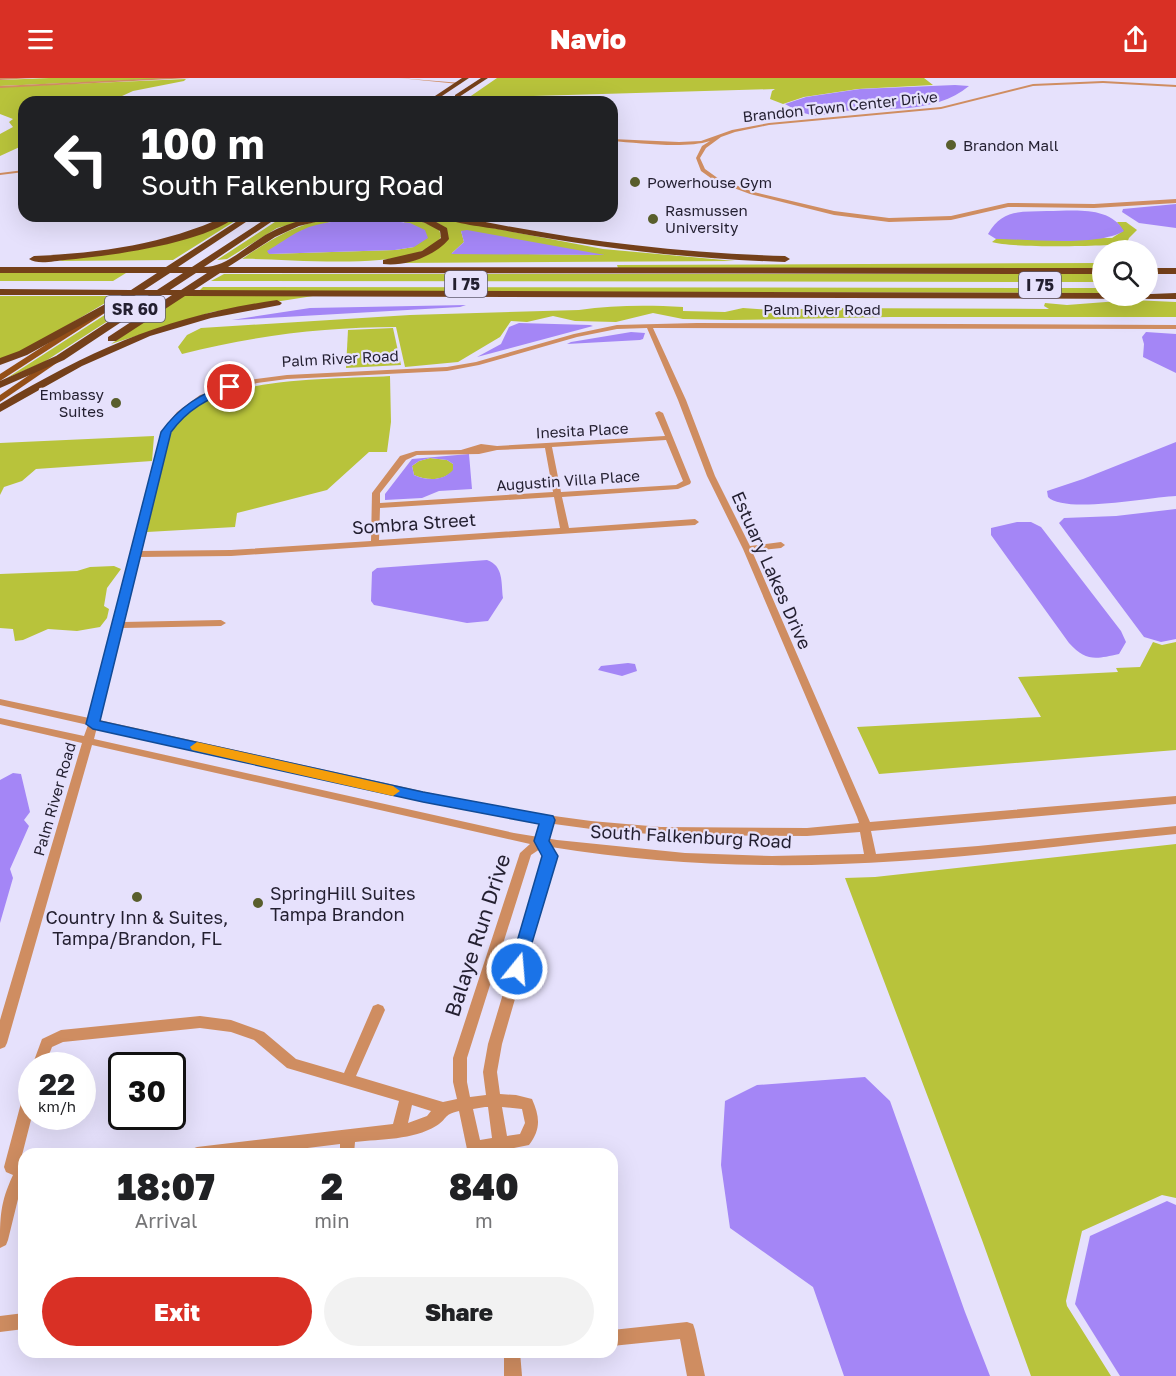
<!DOCTYPE html>
<style>
:root{--surface:#fff;--page:#f2f2f2;--text:#202124;--muted:#757577;--accent:#d93025}
body{margin:0;font-family:"Golos Text",sans-serif;background:var(--page);color:var(--text);height:100vh;display:flex;flex-direction:column;font-size:22px;white-space:nowrap}
*{box-sizing:border-box;margin:0}
p{font-size:20px;color:var(--muted)}
.icon{flex:none;width:33px;height:33px;fill:none;stroke:currentColor;stroke-width:2;stroke-linecap:round;stroke-linejoin:round}
.map{position:relative;flex:1;overflow:hidden}
.details{position:absolute;left:18px;top:1070px;width:600px;height:210px;display:flex;flex-direction:column;background:var(--surface);border-radius:18px;box-shadow:0 6px 24px #0002}
.details>*{flex:none}
.hud{position:absolute;left:18px;top:18px;width:600px;height:126px;border-radius:18px;box-shadow:0 6px 24px #0002;background:#202124;color:#fff;overflow:hidden}
.tools{position:absolute;left:1092px;top:162px;display:grid;gap:12px}
.tools a{display:grid;place-items:center;width:66px;height:66px;border-radius:50%;background:var(--surface);box-shadow:0 6px 24px #0002;font-size:30px}
.speed{position:absolute;left:18px;top:974px;display:flex;gap:12px;font-size:30px;font-weight:700;text-align:center}
.speed>*{display:grid;place-content:center;width:78px;height:78px;border-radius:50%;background:var(--surface);box-shadow:0 6px 24px #0002;line-height:1}
.speed small{font-size:15px;font-weight:400}
.speed .limit{border:3px solid #111;border-radius:9px;background:#fff;color:#111}
.pin{position:absolute;display:grid;place-items:center;width:51px;height:51px;color:#fff;margin:-26px;border:3px solid #fff;border-radius:50%;box-shadow:0 2px 6px #0007}
.me{position:absolute;width:66px;margin:-33px;rotate:17deg;stroke-linejoin:round;filter:drop-shadow(0 0 4px #0008)}
.turn{display:flex;align-items:center;gap:21px;height:126px;padding:0 24px;font-size:27px}
.turn .icon{width:78px;height:78px;stroke-width:2.5}
.turn b{display:block;font-size:42px;line-height:51px}
.eta{display:flex;justify-content:space-evenly;align-items:center;height:102px;text-align:center}
.eta b{font-size:36px;font-weight:800;line-height:42px}
.primary-button{display:flex;gap:12px;margin-top:auto;padding:12px 24px}
.primary-button a{flex:1;height:69px;border-radius:36px;background:var(--accent);color:#fff;font-size:24px;font-weight:800;line-height:69px;text-align:center}
.primary-button a+a{background:var(--page);color:var(--text)}
header{display:flex;justify-content:space-between;align-items:center;height:78px;padding:0 24px;background:var(--accent);color:#fff;font-size:27px;font-weight:800}
.map>svg:first-child{display:block}
.green{fill:#b8c33b;fill-rule:evenodd}
.water{fill:#a486f6;fill-rule:evenodd}
.lines{fill:none;stroke-linecap:round;stroke-linejoin:round}
.minor{fill:#cf8d61;fill-rule:evenodd}
.major{fill:#944f18;fill-rule:evenodd}
.highway{fill:#74401a;fill-rule:evenodd}
.route{fill:#1a73e8;stroke:#114b97;stroke-width:1.5}
.slow{fill:#f59e0b}
.poi-dot{fill:#595e2c;stroke:#e6e1fc;stroke-width:2}
.labels{text-anchor:middle;dominant-baseline:central;stroke-width:4.5;stroke-linejoin:round;paint-order:stroke}
.far-street-label{font-size:15px;fill:#231f30;stroke:#e6e1fc}
.far-poi-label{font-size:15px;fill:#231f30;stroke:#e6e1fc;text-anchor:start}
.shield{fill:#e6e1fc;stroke:#5e596d;stroke-width:1.5}
.shield-label{font-size:16px;font-weight:bold;fill:#231f30}
.street-label{font-size:18px;fill:#231f30;stroke:#e6e1fc}
.poi-label{font-size:18px;fill:#231f30;stroke:#e6e1fc;text-anchor:start}
.near-street-label{font-size:21px;fill:#231f30;stroke:#e6e1fc}
</style>
<header><svg class="icon" aria-label="menu" viewBox="0 0 24 24"><path d="M4 6h16M4 12h16M4 18h16"/></svg>Navio<svg class="icon" aria-label="share" viewBox="0 0 24 24"><path d="M12 15V3M7 8l5-5 5 5M5 13v7h14v-7"/></svg></header>
<div class="map">
<svg width="1176" height="1298" viewBox="0 0 1176 1298">
<rect width="100%" height="100%" fill="#e6e1fc"/>
<g class="green">
<polygon points="49,0 178,0 0,8 0,2"/>
<polygon points="497,0 924,0 933,7 858,11 804,19 783,26 770,21 772,13 775,11 468,20"/>
<polygon points="186,1 184,3 133,13 109,24 24,24 24,67 0,78 0,56 13,49 9,44 13,41 0,36 0,9"/>
<polygon points="237,138 243,138 173,182 56,183 148,169"/>
<polygon points="284,138 322,138 277,150 227,181 217,182"/>
<path d="M348,138C382,138 408,135 439,151L441,159C417,197 280,179 242,181C280,155 302,143 348,138ZM372,141L404,144L414,169L395,172L269,176L301,153L331,144Z"/>
<path d="M417,138H430L603,171L735,183L397,185L431,175L448,161C448,144 430,142 417,138ZM461,153L599,177L452,175L464,164Z"/>
<path d="M1117,144H1126L1137,152L1129,160L1127,165C1107,169 1010,170 992,164L996,161L1112,160L1123,153Z"/>
<polygon points="1102,185 1102,190 618,190 617,187"/>
<polygon points="0,195 126,195 113,203 0,203"/>
<polygon points="224,196 1102,196 1102,204 211,203"/>
<polygon points="203,209 1102,210 1102,215 199,213"/>
<polygon points="0,218 117,218 36,266 0,283"/>
<polygon points="182,218 313,218 212,234 111,266"/>
<polygon points="128,222 139,223 44,284 7,300"/>
<path d="M1132,222L1176,224V239H890L731,242L683,241L653,235L616,244L575,243L553,238L527,244L511,243L500,259L458,284L405,289L396,249C324,249 252,258 182,276L178,269L187,257L201,250L410,237L579,232C613,227 649,227 683,229V233L725,234L743,230L786,233L810,230L1049,231L1044,228L1045,225L1067,227Z"/>
<polygon points="393,250 401,287 346,290 348,252"/>
<path d="M390,298L391,344L387,374H369L327,412L237,435L235,449L147,454C152,430 158,406 164,382C166,372 168,360 173,351C207,296 332,302 390,298Z"/>
<polygon points="154,358 152,383 36,391 22,403 4,409 0,417 0,365"/>
<path d="M430,380L447,382L453,386V393C443,403 427,403 414,397L412,388L419,383Z"/>
<polygon points="114,488 121,491 107,510 104,528 109,531 107,540 100,549 77,553 48,551 23,562 15,563 13,551 0,550 0,496 77,493 90,489"/>
<polygon points="1153,564 1162,567 1176,564 1176,672 879,696 857,649 1041,639 1018,599 1118,594 1116,590 1140,589"/>
<polygon points="1176,766 1176,1120 1162,1117 1082,1153 1066,1223 1067,1228 1111,1298 1031,1298 982,1162 845,800 875,799"/>
</g>
<g class="water">
<path d="M955,7L969,8C934,37 885,29 843,33C832,34 821,39 811,37C802,35 792,30 785,26L806,19L860,11Z"/>
<polygon points="1176,126 1176,150 1139,145 1122,134 1123,131"/>
<path d="M1047,133C1073,133 1109,127 1124,153C1097,169 1029,161 996,161L988,156C1002,131 1021,134 1047,133Z"/>
<path d="M372,141L410,145L425,152L428,160L414,169L395,172L269,176L267,173C278,167 289,158 300,153C322,142 349,142 372,141Z"/>
<polygon points="467,152 605,177 451,176 464,164 461,153"/>
<polygon points="466,227 460,229 232,242 310,230"/>
<polygon points="519,245 590,247 593,248 477,279 501,266 509,249"/>
<polygon points="631,254 645,255 643,261 640,262 567,266 571,264"/>
<polygon points="1146,254 1176,256 1176,295 1143,279 1144,266 1142,259"/>
<path d="M1176,364V418C1151,419 1064,436 1048,419L1047,413L1083,401Z"/>
<path d="M469,376L472,411L439,413L422,420L385,422V416L412,381ZM430,380L447,382L453,386V392C443,403 427,403 414,397L412,388L419,383Z"/>
<polygon points="1176,431 1176,561 1161,564 1144,559 1059,445 1064,440 1116,438"/>
<path d="M1017,444H1031L1041,449L1121,553L1126,564L1119,576C1096,581 1086,584 1069,565L991,457V450Z"/>
<path d="M487,482C504,488 501,505 503,520L488,543L467,545L374,527L371,523L372,494L377,490Z"/>
<polygon points="628,585 635,586 637,593 622,598 598,592 601,588"/>
<polygon points="13,695 21,696 30,734 24,742 29,748 10,791 13,800 0,845 0,702"/>
<polygon points="865,999 890,1023 965,1234 990,1298 844,1298 813,1209 730,1150 721,1087 725,1023 757,1007"/>
<polygon points="1167,1123 1176,1127 1176,1298 1120,1298 1075,1226 1090,1158"/>
</g>
<g class="lines">
<g class="minor">
<polygon points="0,0 33,0 0,2"/>
<polygon points="163,0 190,0 0,10 0,8"/>
<polygon points="399,0 461,5 459,6"/>
<path d="M1103,3L1176,7V9L1103,5L1033,8L941,31L769,47L735,54L721,59L706,70L700,80L705,91L719,101L754,114L834,133L889,140L951,138L1008,125L1094,126L1176,121V125L1094,130L1008,129L951,142L889,144L834,137L750,116L715,103L701,93L696,80L702,68L710,63C685,71 639,65 612,63V61L679,64L701,63L732,52L769,45L941,29L1033,6Z"/>
<polygon points="24,92 24,94 0,97 0,95"/>
<path d="M697,245L1176,247V251L653,250L686,322L715,398L750,468L781,464L785,467L781,470L752,473L870,744L1176,718V726L871,753L876,776L978,768L1176,748V756C1084,765 992,777 900,783C784,791 665,788 551,769L556,779L502,966L497,994L500,1016L516,1017L532,1021C540,1039 541,1051 529,1067L509,1071V1076H495L494,1074L468,1076L459,1033C442,1037 448,1041 436,1048C413,1062 381,1061 355,1064L354,1076H340V1066L259,1076H190L192,1071L197,1069L393,1046L399,1023L287,990L254,962L231,954L200,950L63,964L52,969L45,987L32,988L42,961L61,952L200,938L231,942L264,954L296,981L344,995L373,928L378,926L383,928L385,932L356,998L443,1024L457,1021L453,1004V980L520,775L530,766L92,667L7,965L5,969L0,971V942L82,665L0,646V640L84,658L88,647L0,627V621L89,640L162,353L177,334L200,317L256,301L287,297L447,289L476,284L574,256L617,247ZM647,250L678,322L707,398L743,471L857,739L859,745L807,750L661,749L591,743L503,731L99,642L122,550L221,548L226,545L221,542L123,544L139,479L231,478L695,447L699,444L695,441L569,450L562,419L678,411L690,406L691,404L663,335L659,333L655,335L665,358L497,368L481,366L461,372L416,373L400,378L372,415L371,463L231,472L140,473L170,353L183,338L206,321L257,305L287,301L447,293L479,287L577,259L617,251ZM666,362L683,403L676,407L561,414L552,369ZM545,370L553,414L380,425V415L406,382L417,377L479,376L497,372ZM554,419L560,450L379,462L380,430ZM97,649L503,739L591,751L661,757L807,758L860,754L864,776L772,778L685,775L557,762L514,755L94,661ZM540,771L544,779L488,966L483,994L486,1017L470,1019L467,1004V980L531,777ZM412,1027L431,1033L427,1038L408,1045ZM485,1029H488L492,1060L480,1062L473,1031ZM502,1029L522,1031L525,1045L520,1056L507,1058Z"/>
<path d="M32,1004V1038L20,1085L24,1086V1107L19,1117L8,1162L6,1167L0,1170C0,1139 0,1125 13,1097L6,1094L4,1089L25,1010L27,1006Z"/>
<polygon points="24,1235 24,1251 0,1254 0,1238"/>
<polygon points="687,1244 693,1246 695,1252 705,1298 687,1298 680,1261 612,1268 612,1252"/>
<polygon points="504,1274 520,1274 522,1298 504,1298"/>
</g>
<g class="major">
<polygon points="101,231 108,233 0,303 0,296"/>
<polygon points="57,278 64,280 0,324 0,317"/>
</g>
<g class="highway">
<polygon points="462,0 469,0 433,24 426,24"/>
<polygon points="481,0 488,0 459,19 455,19 455,17"/>
<path d="M226,138H237C203,166 109,178 65,182C55,183 37,187 29,181L34,178C101,175 165,166 226,138Z"/>
<path d="M245,138H255L178,189H192L270,138H280L204,189C228,189 248,166 269,155C291,143 316,138 341,138L299,148L275,159L228,189L1102,190V196L220,195L194,212L1102,215V218L1176,215V221L185,218L116,263H108V259L172,217H162L64,282L0,310V303L56,278L149,217H136L27,277L0,287V280L19,273L122,217H0V211L131,212L157,195H0V189H166ZM170,195H183L157,212H144ZM196,195H207L181,212H170Z"/>
<path d="M403,138L431,141L447,150L449,161C435,178 405,189 383,186V182L422,173L441,160L440,153L425,145Z"/>
<path d="M440,138H456C565,161 674,175 785,178L790,181L785,184C690,181 596,170 502,152C486,149 453,146 440,138Z"/>
<rect x="1148" y="190" width="28" height="6"/>
<path d="M277,222L282,225L280,227L211,240L150,258L82,288L0,334V326C95,270 167,238 277,222Z"/>
</g>
</g>
<path class="route" d="M230,306L234,307V311C207,321 188,331 171,354L100,643L423,714L553,738L555,742L549,763L558,778L523,895L517,897L511,895L509,891L542,778L534,763L539,746L423,724L93,651L86,646L161,354C179,329 201,315 230,306Z"/>
<polygon class="slow" points="197,664 393,708 400,713 393,718 192,672 190,669"/>
<g class="poi-dot">
<circle cx="951" cy="67" r="6"/>
<circle cx="635" cy="104" r="6"/>
<circle cx="653" cy="141" r="6"/>
<circle cx="116" cy="325" r="6"/>
<circle cx="137" cy="819" r="6"/>
<circle cx="258" cy="825" r="6"/>
</g>
<g class="labels">
<g class="far-street-label">
<text transform="translate(840 28) rotate(-6)">Brandon Town Center Drive</text>
<text x="822" y="231">Palm River Road</text>
<text transform="translate(340 280) rotate(-3)">Palm River Road</text>
<text transform="translate(582 352) rotate(-3)">Inesita Place</text>
<text transform="translate(568 402) rotate(-4)">Augustin Villa Place</text>
<text transform="translate(54 721) rotate(-74)">Palm River Road</text>
</g>
<g class="far-poi-label">
<text x="963" y="67">Brandon Mall</text>
<text x="647" y="104">Powerhouse Gym</text>
<text x="665" y="132">Rasmussen<tspan x="665" dy="17">University</tspan></text>
<text x="104" y="316" text-anchor="end">Embassy<tspan x="104" dy="17">Suites</tspan></text>
</g>
<g class="shield">
<rect x="445" y="193" width="42" height="26" rx="4.5"/>
<rect x="1019" y="194" width="42" height="26" rx="4.5"/>
<rect x="105" y="218" width="60" height="26" rx="4.5"/>
</g>
<g class="shield-label">
<text x="466" y="206">I 75</text>
<text x="1040" y="207">I 75</text>
<text x="135" y="231">SR 60</text>
</g>
<g class="street-label">
<text transform="translate(414 445) rotate(-4)">Sombra Street</text>
<text transform="translate(772 492) rotate(66)">Estuary Lakes Drive</text>
<text transform="translate(691 758) rotate(3)">South Falkenburg Road</text>
</g>
<g class="poi-label">
<text x="270" y="815">SpringHill Suites<tspan x="270" dy="21">Tampa Brandon</tspan></text>
<text x="137" y="839" text-anchor="middle">Country Inn &amp; Suites,<tspan x="137" dy="21">Tampa/Brandon, FL</tspan></text>
</g>
<g class="near-street-label">
<text transform="translate(477 857) rotate(-72)">Balaye Run Drive</text>
</g>
</g>
</svg>
<div class="tools">
<a><svg class="icon" aria-label="search" viewBox="0 0 24 24"><circle cx="10" cy="10" r="6"/><path d="M15 15l6 6"/></svg></a>
</div>
<div class="speed"><div>22<small>km/h</small></div><div class="limit">30</div></div>
<div class="pin" style="left:230px;top:309px;background:#d93025"><svg class="icon" aria-label="arrive" viewBox="0 0 24 24"><path d="M6 21V4h12l-3 4 3 4H6"/></svg></div>
<svg class="me" style="left:517px;top:891px" viewBox="-20 -20 40 40"><circle r="17" fill="#1a73e8" stroke="#fff" stroke-width="3"/><path d="M0-11L8 9 0 5-8 9z" fill="#fff"/></svg>
<div class="hud">
<div class="turn"><svg class="icon" aria-label="left" viewBox="0 0 24 24"><path d="M17 20v-9H6M10 6l-5 5 5 5"/></svg><div><b>100 m</b>South Falkenburg Road</div></div>
</div>
<section class="details">
<div class="eta">
<div><b>18:07</b><p>Arrival</p></div>
<div><b>2</b><p>min</p></div>
<div><b>840</b><p>m</p></div>
</div>
<div class="primary-button"><a>Exit</a><a>Share</a></div>
</section>
</div>
